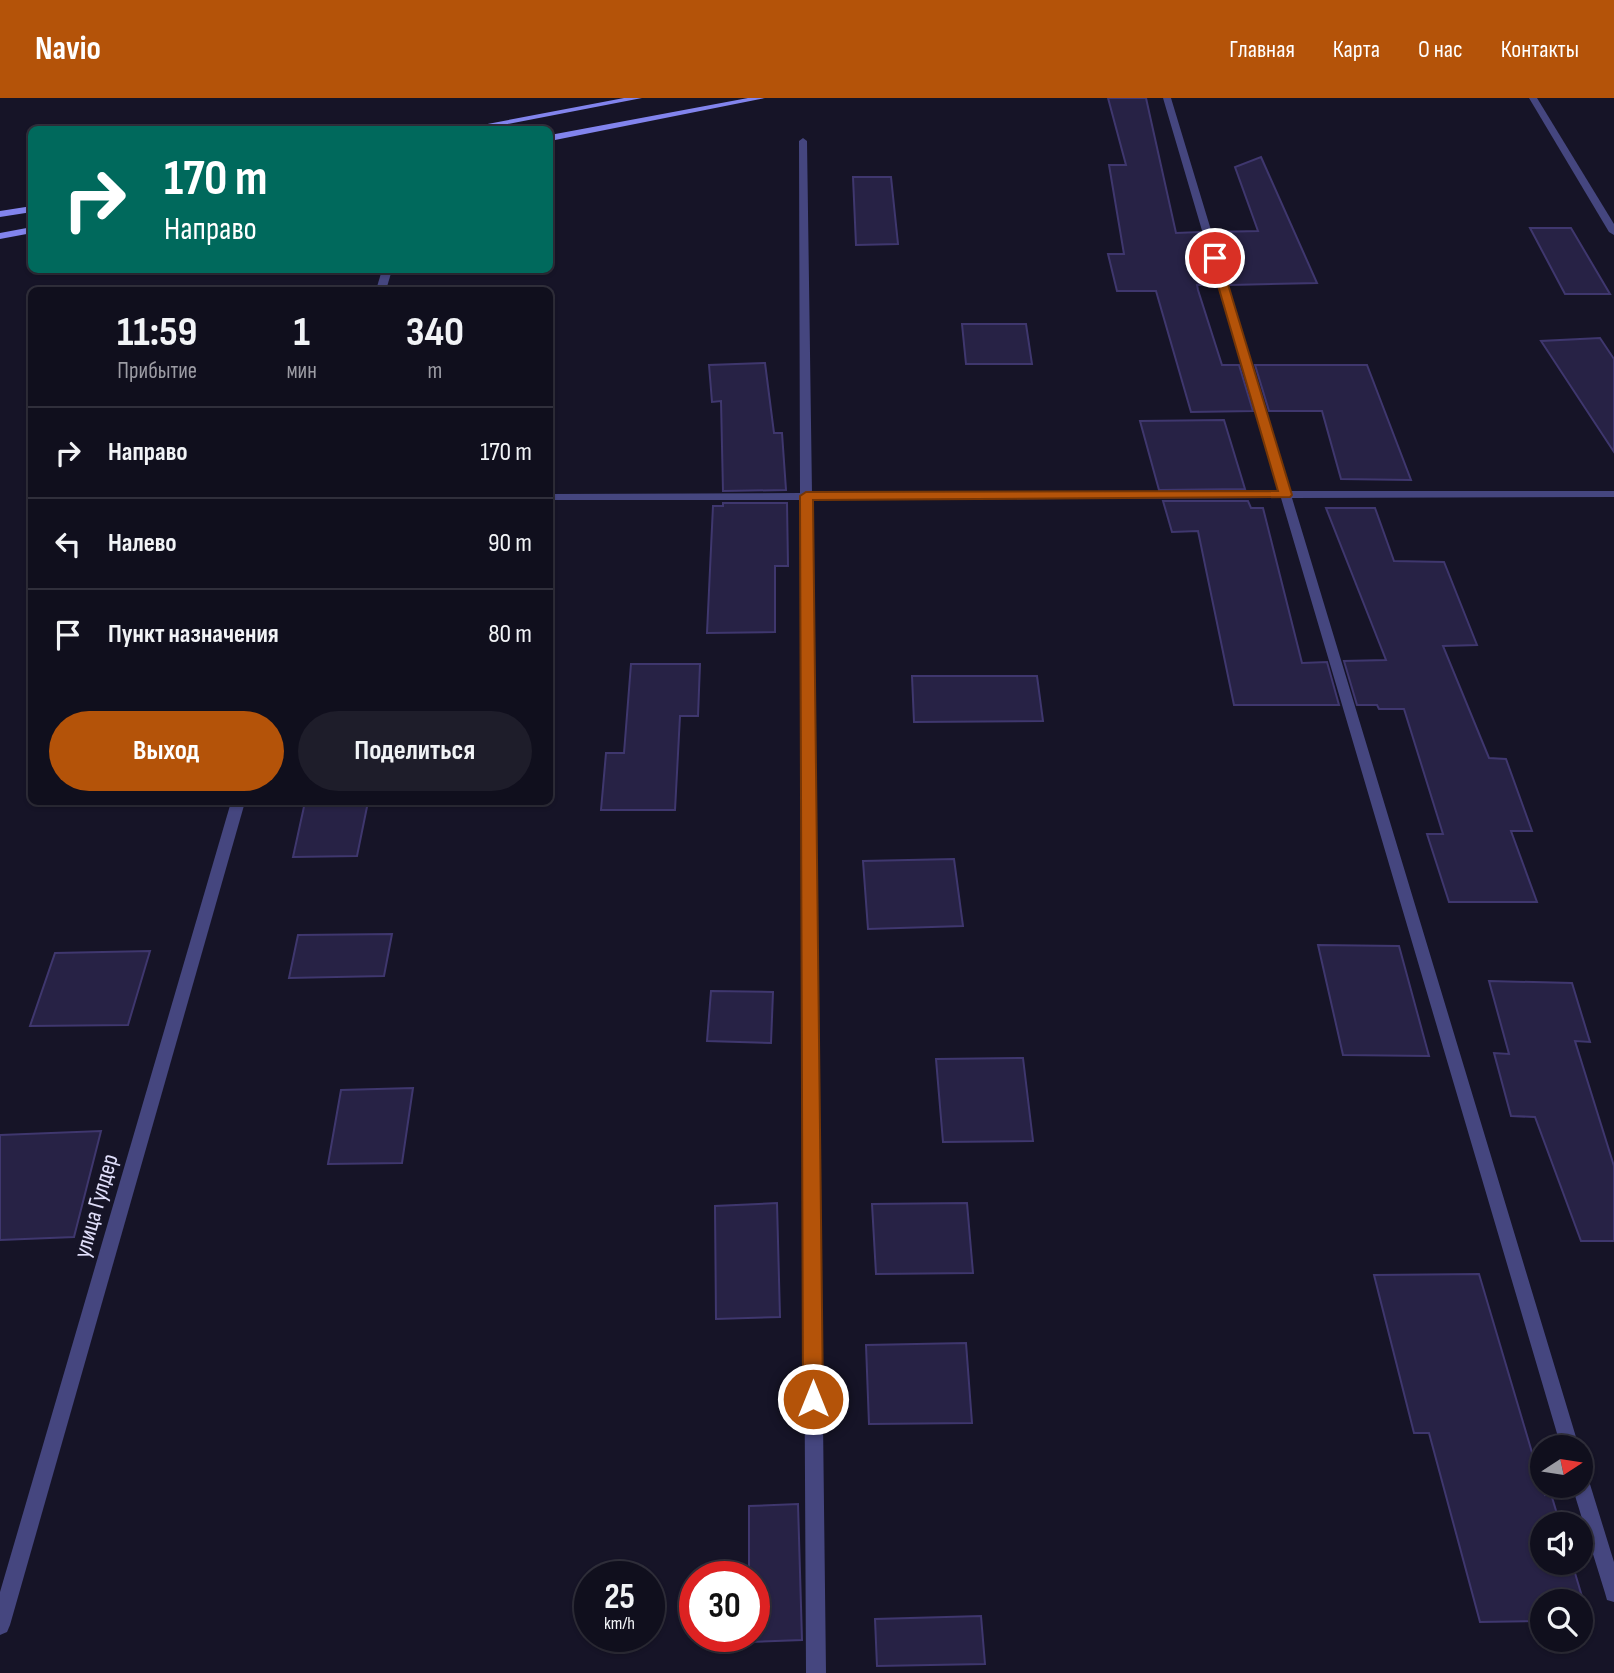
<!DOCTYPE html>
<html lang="ru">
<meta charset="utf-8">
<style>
:root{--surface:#100f1d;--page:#1e1d2a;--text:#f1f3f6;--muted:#9c9ca4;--line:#302f3b;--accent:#b45309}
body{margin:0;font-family:"Sofia Sans Condensed",sans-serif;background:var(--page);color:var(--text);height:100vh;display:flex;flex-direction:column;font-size:26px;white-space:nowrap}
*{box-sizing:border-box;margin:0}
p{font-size:23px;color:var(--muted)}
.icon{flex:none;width:38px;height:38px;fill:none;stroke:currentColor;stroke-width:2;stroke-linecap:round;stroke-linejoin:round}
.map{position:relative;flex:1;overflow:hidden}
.panel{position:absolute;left:28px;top:189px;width:525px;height:518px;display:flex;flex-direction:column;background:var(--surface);border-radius:10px;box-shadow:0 2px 5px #0004,0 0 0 2px var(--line)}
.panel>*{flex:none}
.top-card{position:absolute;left:28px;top:28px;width:525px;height:147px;border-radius:10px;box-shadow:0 2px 5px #0004,0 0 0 2px var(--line);background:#00695c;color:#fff;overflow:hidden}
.needle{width:46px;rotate:78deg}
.controls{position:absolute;left:1530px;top:1337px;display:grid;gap:14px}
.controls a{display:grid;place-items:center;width:63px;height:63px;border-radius:50%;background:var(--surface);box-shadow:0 2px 5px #0004,0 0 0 2px var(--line);font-size:35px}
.speed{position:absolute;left:574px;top:1463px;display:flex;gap:14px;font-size:35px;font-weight:700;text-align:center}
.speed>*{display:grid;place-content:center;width:91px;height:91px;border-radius:50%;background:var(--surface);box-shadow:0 2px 5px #0004,0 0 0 2px var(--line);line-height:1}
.speed small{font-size:18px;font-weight:400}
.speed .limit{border:10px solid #d22;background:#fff;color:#111}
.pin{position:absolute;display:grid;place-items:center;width:60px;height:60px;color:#fff;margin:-30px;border:4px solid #fff;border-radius:50%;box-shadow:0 2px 7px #0007}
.me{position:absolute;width:77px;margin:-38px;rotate:0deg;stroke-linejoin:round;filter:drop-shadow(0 0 5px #0008)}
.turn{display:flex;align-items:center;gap:24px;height:147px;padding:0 21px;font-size:32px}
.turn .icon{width:91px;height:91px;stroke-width:2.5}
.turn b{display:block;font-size:49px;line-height:60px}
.eta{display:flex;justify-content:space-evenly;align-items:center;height:119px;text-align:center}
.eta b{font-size:42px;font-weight:700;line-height:49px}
.button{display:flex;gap:14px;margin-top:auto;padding:14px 21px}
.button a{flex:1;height:80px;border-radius:42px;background:var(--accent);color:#fff;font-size:28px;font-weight:700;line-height:80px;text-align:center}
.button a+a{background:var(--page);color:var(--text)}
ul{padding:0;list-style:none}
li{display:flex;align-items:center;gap:21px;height:91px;padding:0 21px;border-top:2px solid var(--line)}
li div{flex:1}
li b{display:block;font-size:26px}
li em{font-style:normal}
header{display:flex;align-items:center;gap:42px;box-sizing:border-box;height:98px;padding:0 35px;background:var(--accent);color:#fff}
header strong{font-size:33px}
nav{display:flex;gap:38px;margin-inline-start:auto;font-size:24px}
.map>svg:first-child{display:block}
.building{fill:#272245;stroke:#3f376e;stroke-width:2}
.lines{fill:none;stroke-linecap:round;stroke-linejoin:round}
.lane{fill:#45467f;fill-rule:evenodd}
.street{fill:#45467f;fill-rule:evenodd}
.secondary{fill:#8284ed;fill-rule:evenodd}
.route{fill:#b45309;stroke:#753606;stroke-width:2}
.labels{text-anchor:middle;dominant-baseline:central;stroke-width:7;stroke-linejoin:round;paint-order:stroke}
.street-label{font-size:24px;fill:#e0defa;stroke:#161427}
</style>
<header>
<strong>Navio</strong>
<nav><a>Главная</a><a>Карта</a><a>О нас</a><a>Контакты</a></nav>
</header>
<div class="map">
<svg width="1614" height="1575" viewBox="0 0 1614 1575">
<rect width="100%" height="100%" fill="#161427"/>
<g class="building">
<polygon points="1108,0 1146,0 1176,135 1200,134 1215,187 1197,187 1198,192 1222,267 1239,267 1253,313 1191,314 1156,193 1117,193 1108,156 1124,156 1109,67 1126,67"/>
<polygon points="1261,59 1317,185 1230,187 1214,134 1258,133 1235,69"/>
<polygon points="853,79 891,79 898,146 856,147"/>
<polygon points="1530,130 1571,130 1610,196 1565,196"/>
<polygon points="962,226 1026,226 1032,266 966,266"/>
<polygon points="1600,240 1614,261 1614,354 1541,243"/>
<polygon points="765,265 774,335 782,335 786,392 723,393 721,303 712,304 709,267"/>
<polygon points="1255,267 1367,267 1411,382 1341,381 1322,313 1269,313"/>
<polygon points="1224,322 1245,391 1159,392 1140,323"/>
<polygon points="1163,403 1248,403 1251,410 1263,410 1302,565 1327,564 1339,607 1234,607 1198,433 1172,434"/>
<polygon points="723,405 787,405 788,468 775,468 775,534 707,535 713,408 723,408"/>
<polygon points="1326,410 1375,410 1394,463 1444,464 1477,547 1443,548 1489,660 1506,661 1532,733 1511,733 1537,804 1449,804 1427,736 1443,736 1404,611 1379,611 1377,607 1357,607 1344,563 1386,562"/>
<polygon points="631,566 700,566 698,618 680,618 675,712 601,712 606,655 624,655"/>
<polygon points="912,578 1037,578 1043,623 914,624"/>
<polygon points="305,704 368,704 357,758 293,759"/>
<polygon points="954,761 963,828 868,831 863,763"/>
<polygon points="392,836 384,878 289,880 298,837"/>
<polygon points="1318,847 1399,848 1429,958 1343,957"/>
<polygon points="150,853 128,927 30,928 55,855"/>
<polygon points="1489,883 1572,885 1590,944 1575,943 1614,1068 1614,1143 1581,1143 1535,1019 1511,1018 1494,955 1509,956"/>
<polygon points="711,893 773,894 771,945 707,943"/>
<polygon points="1023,960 1033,1043 943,1044 936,961"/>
<polygon points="413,990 402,1065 328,1066 341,992"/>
<polygon points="101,1033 74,1139 0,1142 0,1037"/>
<polygon points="777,1105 780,1219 716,1221 715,1108"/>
<polygon points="967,1105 973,1175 876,1176 872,1106"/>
<polygon points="1479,1176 1542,1388 1545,1397 1551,1396 1560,1426 1542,1426 1542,1465 1572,1465 1589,1522 1580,1522 1580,1503 1542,1503 1542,1523 1480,1524 1429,1335 1414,1335 1374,1177"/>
<polygon points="966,1245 972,1325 869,1326 866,1247"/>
<polygon points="798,1406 802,1542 749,1544 749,1538 754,1538 754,1479 749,1479 749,1408"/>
<polygon points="981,1518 985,1566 877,1568 875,1521"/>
</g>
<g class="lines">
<polygon class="lane" points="1529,0 1537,0 1614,126 1614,137 1609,134"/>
<g class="street">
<polygon points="1163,0 1171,0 1290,393 1614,393 1614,399 1292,400 1579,1349 1561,1349 1281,400 812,402 826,1575 806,1575 800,402 550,402 550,396 800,395 799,43 803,40 807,43 812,395 1279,394"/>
<polygon points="382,172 392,172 386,192 376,192"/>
<polygon points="231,704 245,704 10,1527 7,1534 0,1537 0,1494"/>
<polygon points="1580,1374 1586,1377 1589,1383 1614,1464 1614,1504 1607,1502 1605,1495 1572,1388 1580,1388"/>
</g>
<g class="secondary">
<polygon points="624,0 642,0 477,32 456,32"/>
<polygon points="748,0 765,0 550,43 550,37"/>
<polygon points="32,108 32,114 0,119 0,113"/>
<polygon points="32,129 32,135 0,141 0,135"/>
</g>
</g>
<polygon class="route" points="1215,156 1220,160 1292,397 1290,399 813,402 823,1301 820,1308 813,1311 806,1308 803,1301 800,398 806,394 1278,393 1210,160"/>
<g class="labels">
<g class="street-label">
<text transform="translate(96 1108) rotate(-74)">улица Гулдер</text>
</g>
</g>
</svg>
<div class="controls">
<a><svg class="needle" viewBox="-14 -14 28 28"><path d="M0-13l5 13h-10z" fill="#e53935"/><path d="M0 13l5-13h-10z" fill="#9c9ca4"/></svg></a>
<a><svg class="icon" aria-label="sound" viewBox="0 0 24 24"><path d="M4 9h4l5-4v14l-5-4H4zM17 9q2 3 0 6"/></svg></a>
<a><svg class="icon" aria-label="search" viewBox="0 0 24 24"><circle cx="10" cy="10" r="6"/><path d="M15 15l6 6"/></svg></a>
</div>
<div class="speed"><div>25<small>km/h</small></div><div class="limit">30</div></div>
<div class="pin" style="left:1215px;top:160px;background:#d93025"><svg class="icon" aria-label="arrive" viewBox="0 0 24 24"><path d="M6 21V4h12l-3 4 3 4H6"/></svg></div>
<svg class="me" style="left:813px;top:1301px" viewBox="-20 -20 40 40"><circle r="17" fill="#b45309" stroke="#fff" stroke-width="3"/><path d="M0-11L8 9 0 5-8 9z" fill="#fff"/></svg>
<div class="top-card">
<div class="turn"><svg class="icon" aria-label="right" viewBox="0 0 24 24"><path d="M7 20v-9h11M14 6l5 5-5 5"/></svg><div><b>170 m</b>Направо</div></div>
</div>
<section class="panel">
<div class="eta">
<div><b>11:59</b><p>Прибытие</p></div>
<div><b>1</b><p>мин</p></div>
<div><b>340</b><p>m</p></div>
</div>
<ul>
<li><svg class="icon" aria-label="right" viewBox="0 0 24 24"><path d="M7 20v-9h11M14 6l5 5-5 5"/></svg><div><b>Направо</b></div><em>170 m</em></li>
<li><svg class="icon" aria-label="left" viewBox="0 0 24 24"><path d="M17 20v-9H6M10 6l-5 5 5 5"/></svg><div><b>Налево</b></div><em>90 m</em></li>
<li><svg class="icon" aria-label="arrive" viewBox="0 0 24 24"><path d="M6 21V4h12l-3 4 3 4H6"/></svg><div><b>Пункт назначения</b></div><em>80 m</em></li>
</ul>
<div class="button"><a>Выход</a><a>Поделиться</a></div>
</section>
</div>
